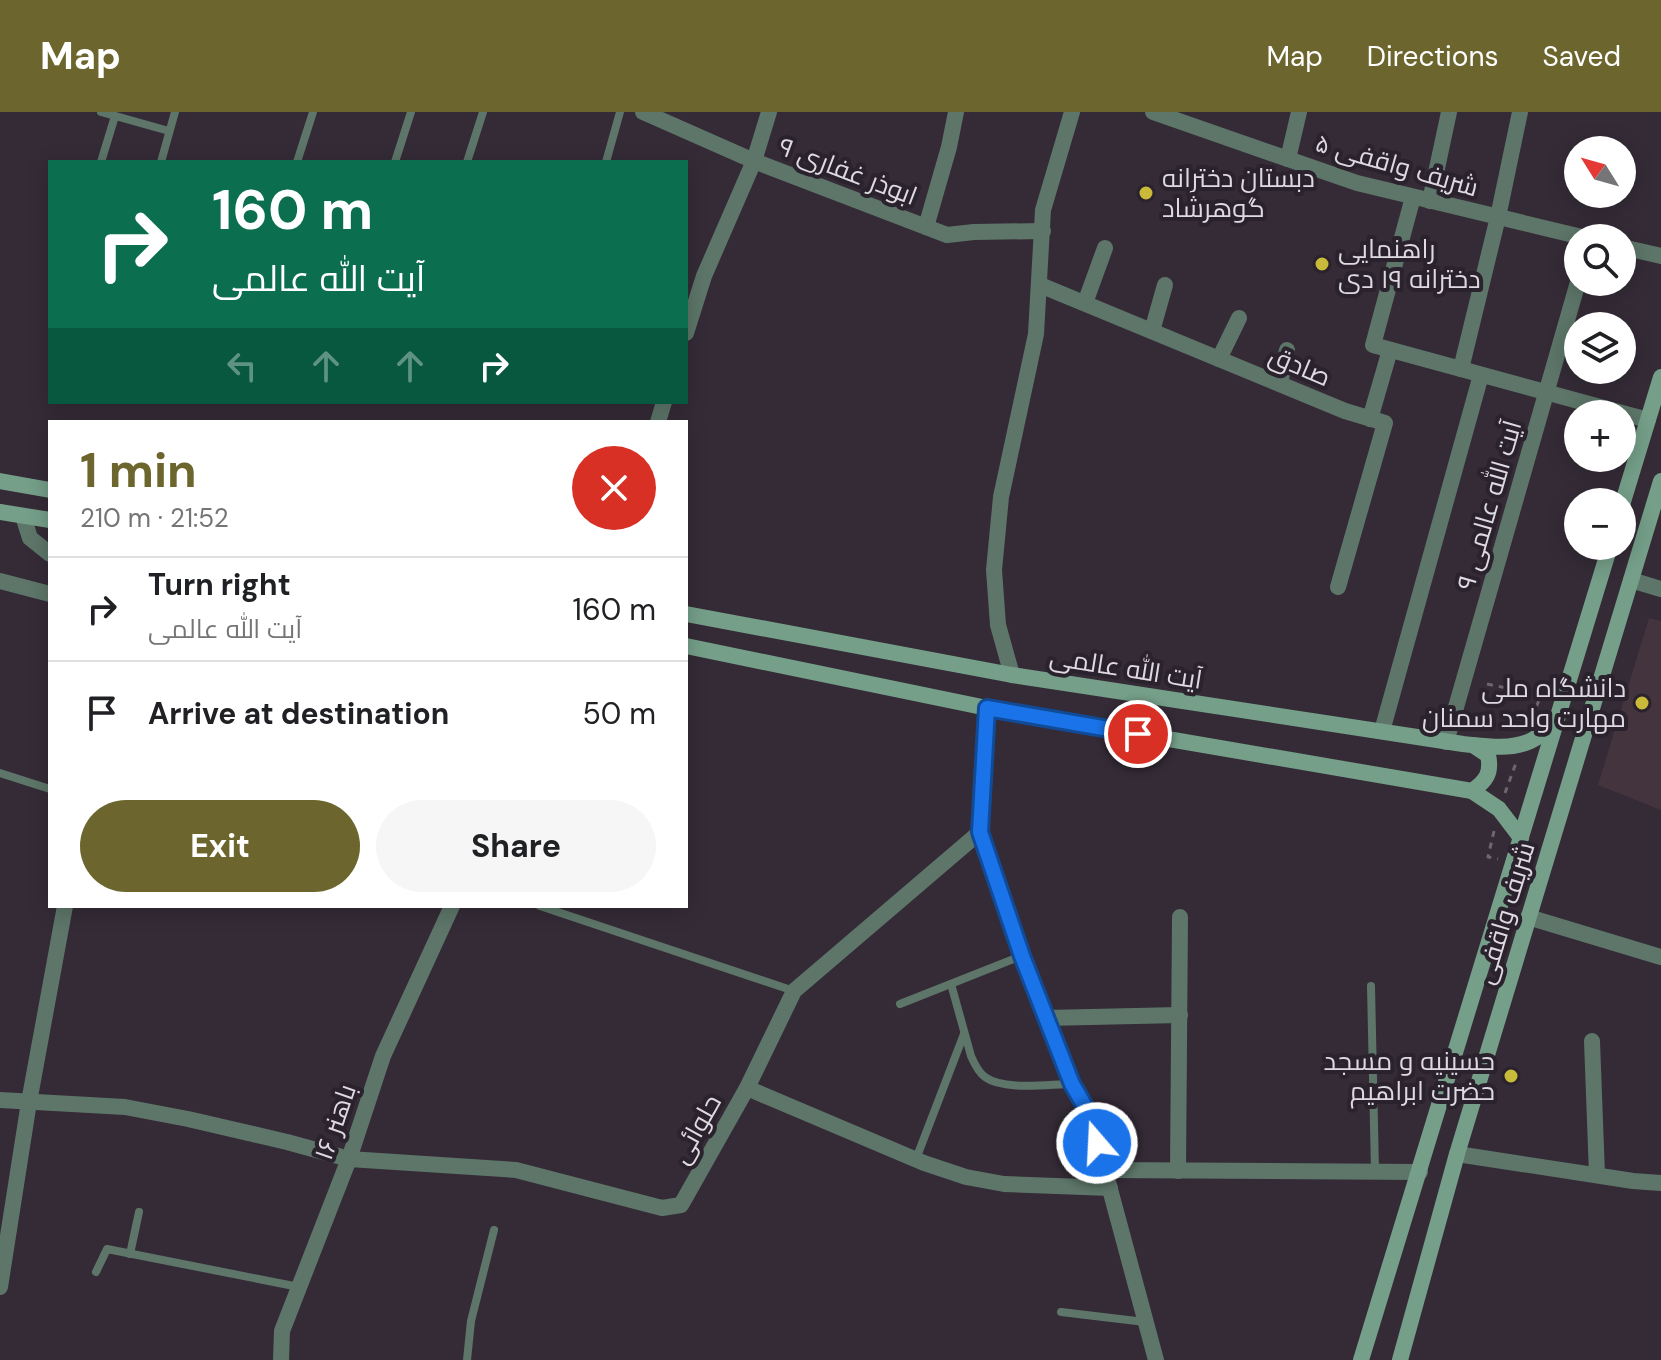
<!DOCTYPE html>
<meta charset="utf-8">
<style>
:root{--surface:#fff;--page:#f6f6f6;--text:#202124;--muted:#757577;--line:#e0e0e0;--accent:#6c662e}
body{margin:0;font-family:"DM Sans",Cairo,sans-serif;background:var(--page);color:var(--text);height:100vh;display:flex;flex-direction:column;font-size:30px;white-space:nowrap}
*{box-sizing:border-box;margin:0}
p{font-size:26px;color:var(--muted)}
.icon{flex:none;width:44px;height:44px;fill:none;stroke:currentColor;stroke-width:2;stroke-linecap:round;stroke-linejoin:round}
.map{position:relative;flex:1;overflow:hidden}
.details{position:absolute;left:48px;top:308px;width:640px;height:488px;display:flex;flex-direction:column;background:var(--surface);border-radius:0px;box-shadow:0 4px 20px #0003}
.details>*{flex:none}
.hud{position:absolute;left:48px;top:48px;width:640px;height:244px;border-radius:0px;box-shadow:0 4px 20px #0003;background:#0b6e4f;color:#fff;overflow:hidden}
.needle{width:52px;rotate:307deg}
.fabs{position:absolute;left:1564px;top:24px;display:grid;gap:16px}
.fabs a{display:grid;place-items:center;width:72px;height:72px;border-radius:50%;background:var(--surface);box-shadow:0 4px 20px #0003;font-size:40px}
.pin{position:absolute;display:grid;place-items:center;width:68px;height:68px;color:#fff;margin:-34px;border:4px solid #fff;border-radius:50%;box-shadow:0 2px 8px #0007}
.me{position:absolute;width:88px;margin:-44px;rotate:341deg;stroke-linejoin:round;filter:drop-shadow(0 0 6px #0008)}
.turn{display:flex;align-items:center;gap:28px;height:168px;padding:0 32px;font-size:36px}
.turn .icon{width:104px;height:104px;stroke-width:2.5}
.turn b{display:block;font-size:56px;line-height:68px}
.lanes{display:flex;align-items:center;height:76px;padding:0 32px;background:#0003;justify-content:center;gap:40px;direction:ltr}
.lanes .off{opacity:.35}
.round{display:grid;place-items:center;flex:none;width:84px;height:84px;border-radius:42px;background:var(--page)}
.headline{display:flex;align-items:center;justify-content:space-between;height:136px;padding:0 32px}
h1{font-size:48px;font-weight:700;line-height:60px;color:var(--accent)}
.primary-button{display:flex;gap:16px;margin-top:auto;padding:16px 32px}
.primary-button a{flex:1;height:92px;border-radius:48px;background:var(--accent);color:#fff;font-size:32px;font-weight:700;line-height:92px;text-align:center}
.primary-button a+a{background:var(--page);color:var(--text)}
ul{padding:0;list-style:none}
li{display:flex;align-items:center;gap:24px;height:104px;padding:0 32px;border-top:2px solid var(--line)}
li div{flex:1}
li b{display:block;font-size:30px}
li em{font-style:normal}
header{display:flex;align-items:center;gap:48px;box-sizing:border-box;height:112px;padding:0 40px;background:var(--accent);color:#fff}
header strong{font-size:38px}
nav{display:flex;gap:44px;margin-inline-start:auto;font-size:28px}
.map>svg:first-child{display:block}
.education{fill:#44343e}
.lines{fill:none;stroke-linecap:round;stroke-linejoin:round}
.path{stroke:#6d656f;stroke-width:3;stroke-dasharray:6 6;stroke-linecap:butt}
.lane{stroke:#5d7669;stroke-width:8}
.street{stroke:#5d7669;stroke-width:16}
.secondary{stroke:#759f89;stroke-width:16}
.route-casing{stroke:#114b97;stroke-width:20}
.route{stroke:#1a73e8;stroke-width:14}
.poi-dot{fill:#caba3a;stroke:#2a222c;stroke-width:3}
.labels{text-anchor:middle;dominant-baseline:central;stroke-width:8;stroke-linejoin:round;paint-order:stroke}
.street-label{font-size:26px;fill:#dfd9e1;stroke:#2a222c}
.poi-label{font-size:26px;fill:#dfd9e1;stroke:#2a222c;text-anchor:start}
</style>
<header>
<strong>Map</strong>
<nav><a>Map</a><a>Directions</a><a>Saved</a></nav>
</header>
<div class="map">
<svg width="1661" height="1248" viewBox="0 0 1661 1248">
<rect width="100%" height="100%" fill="#342b36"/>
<polygon class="education" points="1649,506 1661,509 1661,698 1598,673"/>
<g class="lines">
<g class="path">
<polyline points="1487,572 1542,583"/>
<polyline points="1532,606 1541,583"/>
<polyline points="1505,681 1516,651"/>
<polyline points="1494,719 1488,745 1498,747"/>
</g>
<g class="lane">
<polyline points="101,0 169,19"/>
<polyline points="101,50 115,4"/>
<polyline points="161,50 175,0"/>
<polyline points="297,50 313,0"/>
<polyline points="395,50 411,0"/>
<polyline points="467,50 483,0"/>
<polyline points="606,50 620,0"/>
<polyline points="0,661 50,677"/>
<polyline points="540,794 794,879"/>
<path d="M951,872L971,944C974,951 978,960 985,965C1004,979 1049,972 1072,972"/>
<polyline points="1371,874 1375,1059"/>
<polyline points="900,892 1021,844"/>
<polyline points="916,1047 964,922"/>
<polyline points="130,1142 139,1100"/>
<polyline points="96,1160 107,1137 299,1175"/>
<polyline points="1061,1200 1145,1210"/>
<polyline points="467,1248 471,1209 494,1118"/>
</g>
<g class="street">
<polyline points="643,0 754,49 947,123 974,120 1043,119"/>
<polyline points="1153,0 1357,71 1586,126"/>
<polyline points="1288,47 1299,0"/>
<polyline points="1413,85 1373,233 1648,308"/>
<polyline points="1430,89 1449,0"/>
<polyline points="926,115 949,35 956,0"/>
<polyline points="1622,135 1661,144"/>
<polyline points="1040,173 1345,299 1385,311 1338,475"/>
<polyline points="1085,191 1105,136"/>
<polyline points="1152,219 1165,173"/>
<polyline points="686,221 704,164 754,49 769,0"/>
<polyline points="1219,247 1239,206"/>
<polyline points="1461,257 1498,105 1520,0"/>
<polyline points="1280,271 1287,238"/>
<polyline points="1370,307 1390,238"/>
<polyline points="658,310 664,290"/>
<polyline points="23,404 30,426 50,442"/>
<polyline points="1631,468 1661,477"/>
<polyline points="0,469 50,482"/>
<polyline points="1012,563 998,513 994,458 1001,385 1036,222 1043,98 1072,0"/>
<polyline points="987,596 980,720 1022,844 1072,972 1090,1003 1156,1248"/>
<polyline points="1382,619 1481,263"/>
<polyline points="1446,630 1578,170"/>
<polyline points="1528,805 1661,845"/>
<polyline points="1046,906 1180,903"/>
<polyline points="1592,929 1597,1063"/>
<polyline points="747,976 924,1051 966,1065 1004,1072 1110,1076"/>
<polyline points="0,988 125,995 188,1007 287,1030 349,1047 516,1058 662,1096 681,1093 747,976 794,879 980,720"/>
<polyline points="1457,1042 1633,1069 1661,1071"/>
<polyline points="1105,1058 1420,1060"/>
<polyline points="1178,1059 1180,805"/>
<polyline points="0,1175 29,990 65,794"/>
<polyline points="281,1248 282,1219 349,1047 383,944 452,794"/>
</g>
<g class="secondary">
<polyline points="0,369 50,378"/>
<polyline points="1622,393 1661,265"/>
<polyline points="0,400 50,408"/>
<path d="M686,502L1012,563L1463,632C1485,634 1507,638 1528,630C1538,626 1547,618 1556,612"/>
<polyline points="686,534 987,596 1472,679 1499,697 1521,726"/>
<path d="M1472,679C1486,669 1492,661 1488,643L1473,633"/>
<polyline points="1361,1248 1610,434"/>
<polyline points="1400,1248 1457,1042 1661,369"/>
</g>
</g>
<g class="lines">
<g class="route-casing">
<polyline id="route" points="1097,1031 1090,1003 1072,972 1022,844 980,720 987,596 1138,622"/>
</g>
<use href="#route" class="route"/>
</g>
<g class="poi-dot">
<circle cx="1146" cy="81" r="8"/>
<circle cx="1322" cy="152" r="8"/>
<circle cx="1642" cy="591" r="8"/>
<circle cx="1511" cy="964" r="8"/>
</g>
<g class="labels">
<g class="street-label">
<text transform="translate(1397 53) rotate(16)">شریف واقفی ۵</text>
<text transform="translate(848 59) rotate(21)">ابوذر غفاری ۹</text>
<text transform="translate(1300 254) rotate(23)">صادق</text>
<text transform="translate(1489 393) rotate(-74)">آیت الله عالمی ۹</text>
<text transform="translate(1126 556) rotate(9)">آیت الله عالمی</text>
<text transform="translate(1505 801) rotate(-73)">شریف واقفی</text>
<text transform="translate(335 1010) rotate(-71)">باهنر ۱۶</text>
<text transform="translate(696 1017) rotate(-61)">حلوائی</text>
</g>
<g class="poi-label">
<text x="1162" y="66">دبستان دخترانه<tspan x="1162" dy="30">گوهرشاد</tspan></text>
<text x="1338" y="137">راهنمایی<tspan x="1338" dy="30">دخترانه ۱۹ دی</tspan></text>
<text x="1626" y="576" text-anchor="end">دانشگاه ملی<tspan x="1626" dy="30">مهارت واحد سمنان</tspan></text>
<text x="1495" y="949" text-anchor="end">حسینیه و مسجد<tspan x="1495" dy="30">حضرت ابراهیم</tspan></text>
</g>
</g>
</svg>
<div class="fabs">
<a><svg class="needle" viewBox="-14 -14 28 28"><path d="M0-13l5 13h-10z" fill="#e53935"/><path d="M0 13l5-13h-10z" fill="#757577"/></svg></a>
<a><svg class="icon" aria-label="search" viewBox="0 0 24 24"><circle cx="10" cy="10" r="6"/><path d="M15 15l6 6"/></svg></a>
<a><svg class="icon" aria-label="layers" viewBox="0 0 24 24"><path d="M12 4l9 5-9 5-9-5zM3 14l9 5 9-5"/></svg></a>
<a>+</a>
<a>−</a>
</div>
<div class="pin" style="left:1138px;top:622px;background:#d93025"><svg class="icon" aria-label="arrive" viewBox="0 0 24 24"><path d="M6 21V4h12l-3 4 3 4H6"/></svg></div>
<svg class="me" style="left:1097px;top:1031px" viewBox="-20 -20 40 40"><circle r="17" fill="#1a73e8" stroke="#fff" stroke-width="3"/><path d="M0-11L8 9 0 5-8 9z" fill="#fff"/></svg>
<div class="hud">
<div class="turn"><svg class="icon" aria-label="right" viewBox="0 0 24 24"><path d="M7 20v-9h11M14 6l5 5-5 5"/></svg><div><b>160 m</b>آیت الله عالمی</div></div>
<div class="lanes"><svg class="icon off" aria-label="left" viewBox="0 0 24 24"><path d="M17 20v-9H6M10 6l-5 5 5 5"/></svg><svg class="icon off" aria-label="ahead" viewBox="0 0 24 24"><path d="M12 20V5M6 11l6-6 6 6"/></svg><svg class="icon off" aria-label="ahead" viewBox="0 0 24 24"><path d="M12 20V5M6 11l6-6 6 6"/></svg><svg class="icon" aria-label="right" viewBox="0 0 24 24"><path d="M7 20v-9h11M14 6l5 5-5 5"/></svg></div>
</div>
<section class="details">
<div class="headline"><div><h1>1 min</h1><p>210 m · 21:52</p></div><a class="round" style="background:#d93025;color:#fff"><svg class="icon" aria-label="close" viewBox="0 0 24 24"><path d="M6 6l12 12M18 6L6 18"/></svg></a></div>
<ul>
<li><svg class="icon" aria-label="right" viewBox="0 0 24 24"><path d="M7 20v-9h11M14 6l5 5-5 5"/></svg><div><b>Turn right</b><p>آیت الله عالمی</p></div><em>160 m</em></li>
<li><svg class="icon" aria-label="arrive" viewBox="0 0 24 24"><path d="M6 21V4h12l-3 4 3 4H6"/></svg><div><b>Arrive at destination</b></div><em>50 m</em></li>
</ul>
<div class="primary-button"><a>Exit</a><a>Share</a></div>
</section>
</div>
